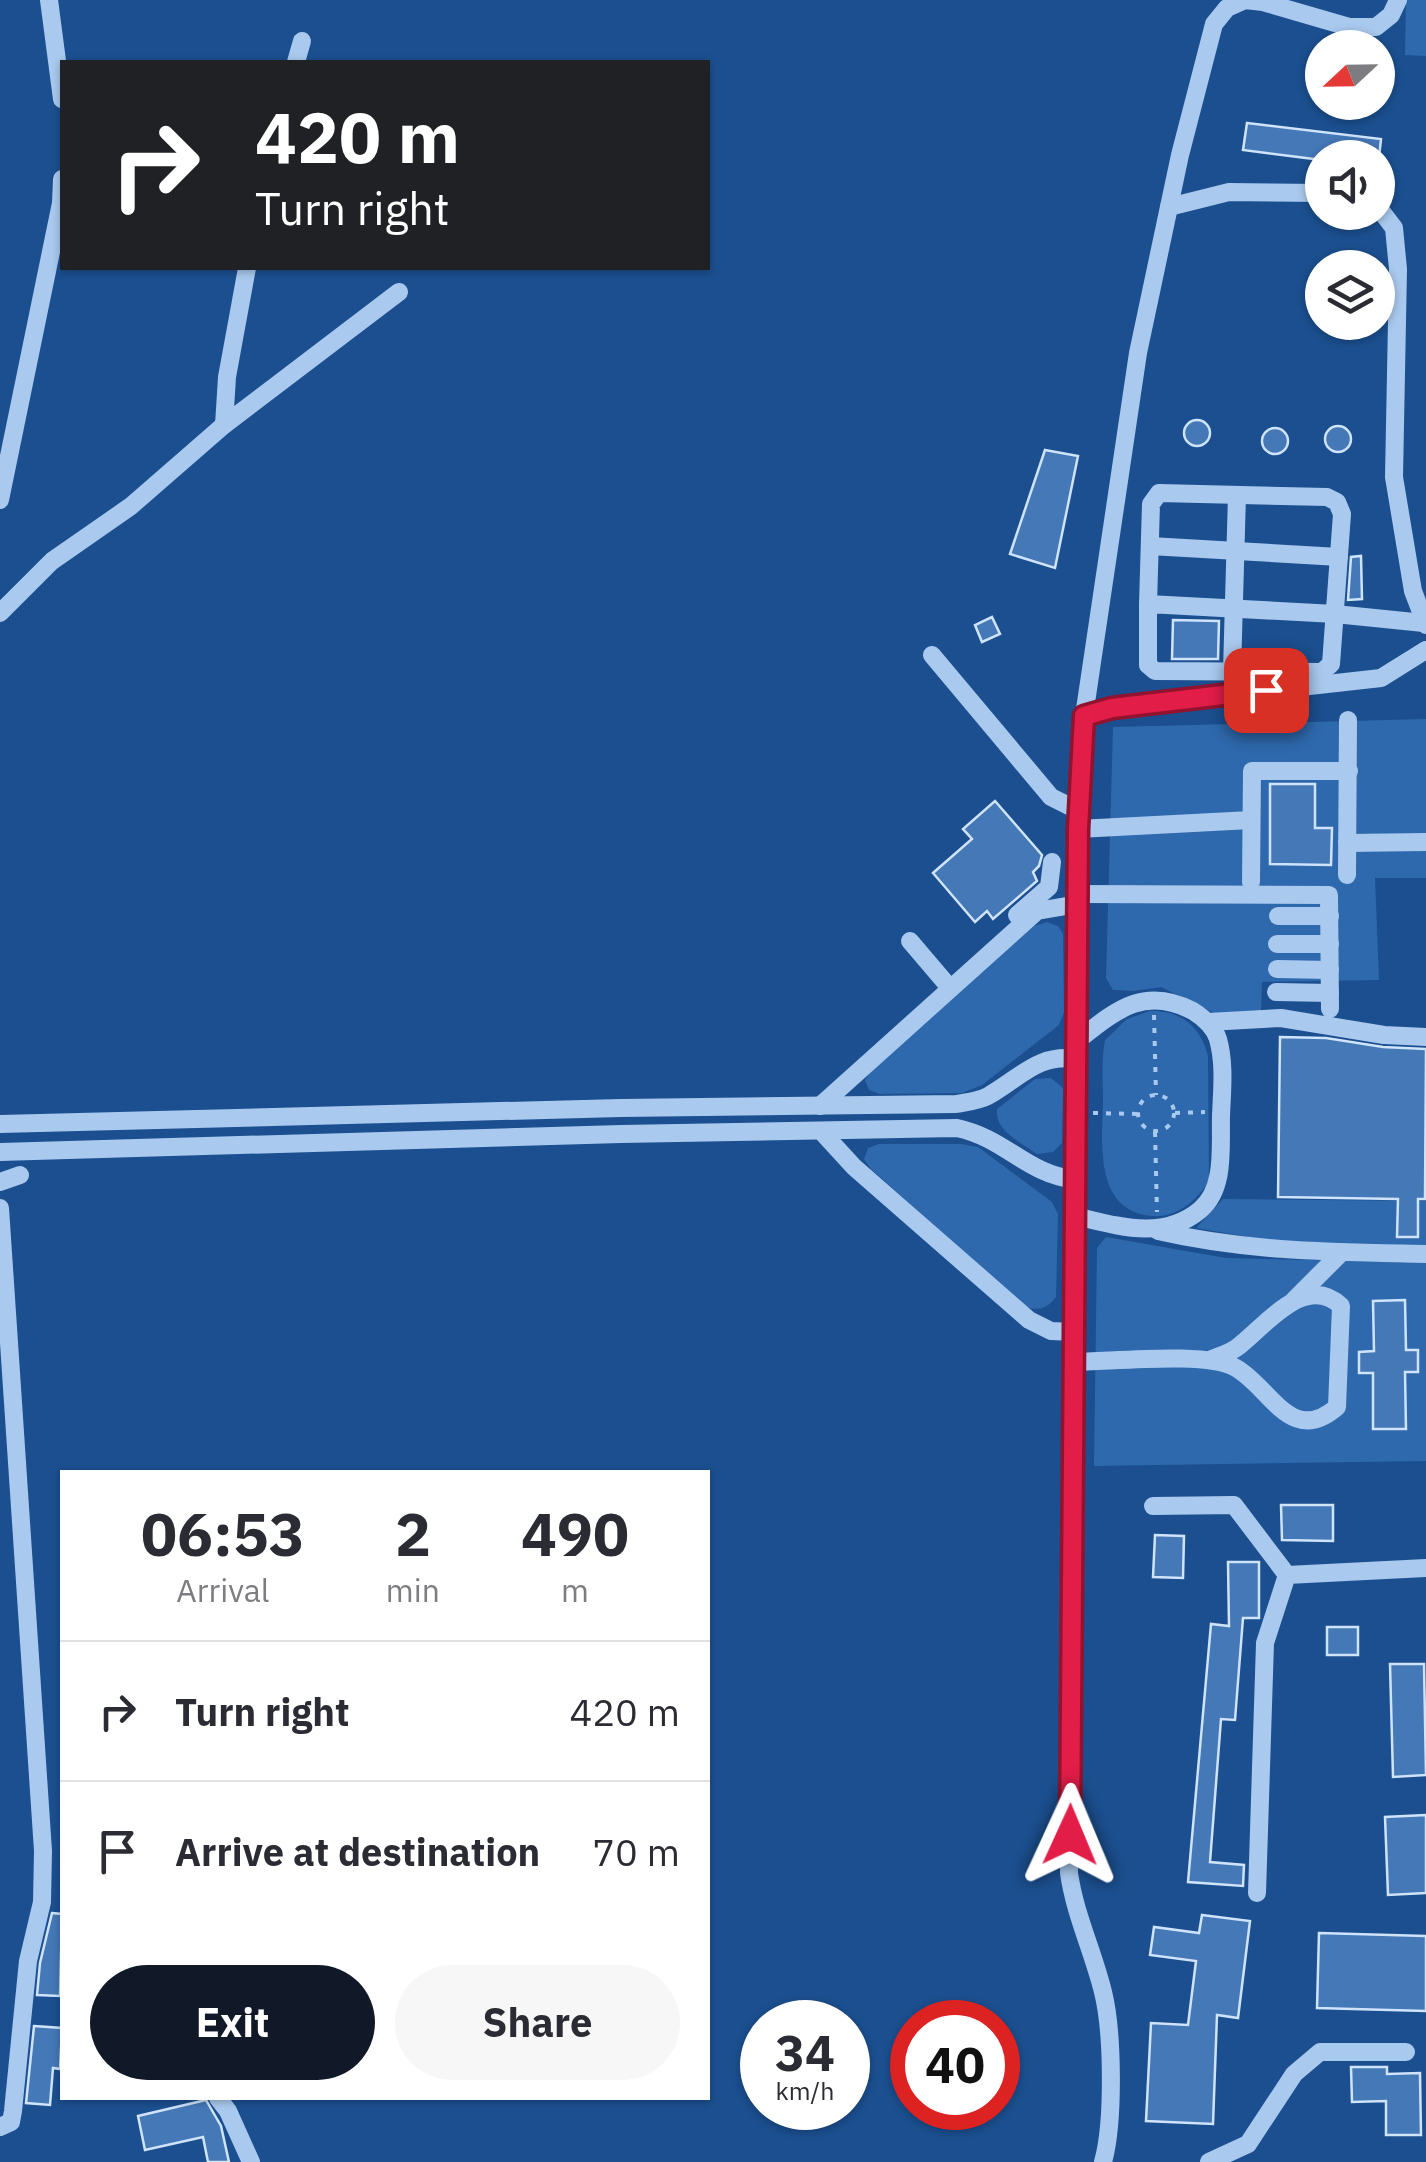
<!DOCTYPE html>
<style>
:root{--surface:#fff;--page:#f7f7f7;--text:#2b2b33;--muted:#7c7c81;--line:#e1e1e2;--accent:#111827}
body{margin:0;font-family:"IBM Plex Sans",sans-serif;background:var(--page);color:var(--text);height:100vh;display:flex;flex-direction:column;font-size:38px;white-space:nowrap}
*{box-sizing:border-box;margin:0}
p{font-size:32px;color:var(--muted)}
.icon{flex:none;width:55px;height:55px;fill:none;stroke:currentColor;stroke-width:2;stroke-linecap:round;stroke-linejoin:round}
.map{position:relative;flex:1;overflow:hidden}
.sheet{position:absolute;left:60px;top:1470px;width:650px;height:630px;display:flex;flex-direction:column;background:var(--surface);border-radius:0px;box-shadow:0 2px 8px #0004}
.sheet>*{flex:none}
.banner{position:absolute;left:60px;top:60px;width:650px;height:210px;border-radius:0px;box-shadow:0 2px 8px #0004;background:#202124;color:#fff;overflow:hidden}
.needle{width:65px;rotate:248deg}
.buttons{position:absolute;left:1305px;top:30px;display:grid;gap:20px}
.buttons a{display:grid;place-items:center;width:90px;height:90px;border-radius:50%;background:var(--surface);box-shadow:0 2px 8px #0004;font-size:50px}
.speed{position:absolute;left:740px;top:2000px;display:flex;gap:20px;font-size:50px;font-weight:700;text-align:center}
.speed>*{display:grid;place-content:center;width:130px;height:130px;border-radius:50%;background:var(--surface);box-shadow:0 2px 8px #0004;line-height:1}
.speed small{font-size:25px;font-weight:400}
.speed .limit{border:15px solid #d22;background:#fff;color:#111}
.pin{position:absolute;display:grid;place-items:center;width:85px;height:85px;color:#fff;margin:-42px;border-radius:20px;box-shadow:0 5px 15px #0006}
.me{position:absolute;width:110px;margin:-55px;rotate:1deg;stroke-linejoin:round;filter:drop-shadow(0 0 8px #0008)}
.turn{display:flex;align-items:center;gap:35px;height:210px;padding:0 30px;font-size:45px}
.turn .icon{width:130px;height:130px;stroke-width:2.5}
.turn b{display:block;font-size:70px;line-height:85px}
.eta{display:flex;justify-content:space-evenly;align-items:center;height:170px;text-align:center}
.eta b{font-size:60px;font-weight:800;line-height:70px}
.cta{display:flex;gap:20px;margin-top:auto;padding:20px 30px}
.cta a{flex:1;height:115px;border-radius:60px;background:var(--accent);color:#fff;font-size:40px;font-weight:800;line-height:115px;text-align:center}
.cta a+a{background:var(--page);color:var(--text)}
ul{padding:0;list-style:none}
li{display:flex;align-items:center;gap:30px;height:140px;padding:0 30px;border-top:2px solid var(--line)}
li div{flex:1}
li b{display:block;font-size:38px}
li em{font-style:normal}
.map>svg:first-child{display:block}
.green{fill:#2e69ad}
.building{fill:#4478b7;stroke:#cfe3fa;stroke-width:2.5}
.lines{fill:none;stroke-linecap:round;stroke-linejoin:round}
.path{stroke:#a9c9ee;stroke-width:4;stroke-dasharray:5 8;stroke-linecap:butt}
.minor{stroke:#a9c9ee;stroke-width:18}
.route-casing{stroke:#92132f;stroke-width:25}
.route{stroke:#e11d48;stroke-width:18}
</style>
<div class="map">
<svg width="1426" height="2162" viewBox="0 0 1426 2162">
<rect width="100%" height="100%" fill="#1b4f8f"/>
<g class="green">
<polygon points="1406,0 1426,0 1426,56 1405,55"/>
<polygon points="1426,719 1426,878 1375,878 1379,980 1262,982 1261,1012 1216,1014 1161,987 1134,991 1113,990 1106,978 1113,727"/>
<polygon points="1047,922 1058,926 1063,934 1064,1012 1059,1025 982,1085 962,1093 880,1094 869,1090 865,1080 871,1070 1034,926"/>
<path d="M1150,1011C1181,1010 1201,1027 1208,1056L1209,1181C1196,1201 1177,1218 1152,1216C1094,1211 1102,1143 1103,1102C1103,1082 1101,1060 1105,1040L1127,1019Z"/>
<path d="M1051,1078L1063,1088L1062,1143L1053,1152L1037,1154C1021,1142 994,1131 997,1109L1035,1079Z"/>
<path d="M879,1144H961L978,1147L1052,1202L1058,1214L1056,1297C1046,1309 1040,1311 1025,1307L871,1169L864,1159L868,1148Z"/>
<polygon points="1223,1199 1426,1201 1426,1246 1283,1243 1196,1228"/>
<polygon points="1106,1237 1226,1258 1426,1263 1426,1461 1094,1466 1097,1248"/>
</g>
<g class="building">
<polygon points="1247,123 1381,139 1379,158 1322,158 1322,160 1243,150"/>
<circle cx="1197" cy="433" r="13"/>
<circle cx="1338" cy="439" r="13"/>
<circle cx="1275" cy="441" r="13"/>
<polygon points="1045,450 1078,456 1055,568 1010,554"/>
<polygon points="1361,556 1362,599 1348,600 1351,557"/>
<polygon points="992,617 1000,634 982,642 975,625"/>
<polygon points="1173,620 1219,621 1218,659 1172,659"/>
<polygon points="1270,784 1315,784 1315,828 1332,828 1331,865 1270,864"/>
<polygon points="995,801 1042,855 1039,866 1033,872 1037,881 993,919 987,911 975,922 933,873 972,839 963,829"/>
<polygon points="1280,1037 1326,1038 1383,1047 1426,1049 1425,1199 1418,1199 1418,1237 1397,1237 1398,1199 1278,1197"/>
<polygon points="1405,1300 1406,1350 1418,1350 1418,1372 1405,1372 1406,1429 1373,1429 1373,1373 1359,1373 1359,1352 1374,1351 1373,1301"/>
<polygon points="1281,1505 1333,1505 1333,1541 1282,1540"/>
<polygon points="1155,1535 1184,1536 1183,1578 1153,1577"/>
<polygon points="1228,1562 1259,1562 1259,1618 1243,1618 1235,1720 1221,1719 1210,1862 1244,1865 1243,1886 1188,1882 1211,1624 1229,1626"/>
<rect x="1327" y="1627" width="31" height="28"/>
<polygon points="1390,1664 1424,1664 1426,1775 1393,1777"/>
<polygon points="1426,1815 1426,1893 1388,1895 1385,1817"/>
<polygon points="52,1913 62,1914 60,1996 37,1995 40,1963"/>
<polygon points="1202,1915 1250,1921 1238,2018 1217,2015 1213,2124 1146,2121 1151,2023 1188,2025 1196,1961 1150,1955 1154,1927 1199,1933"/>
<polygon points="1319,1933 1426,1936 1426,2011 1317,2008"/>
<polygon points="34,2026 62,2028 60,2069 53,2068 50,2105 26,2103"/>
<polygon points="1351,2067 1387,2067 1387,2074 1420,2073 1421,2135 1386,2135 1386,2101 1352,2102"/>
<polygon points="206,2100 221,2126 229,2162 208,2162 203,2137 145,2150 138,2116"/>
</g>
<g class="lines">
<g class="path">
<polyline points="1154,1015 1156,1095"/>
<circle cx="1156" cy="1113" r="18"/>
<polyline points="1093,1113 1138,1114"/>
<polyline points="1175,1113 1205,1112"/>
<polyline points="1155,1132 1157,1212"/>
</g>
<g class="minor">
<polyline points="49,0 62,99"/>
<polyline points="296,62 302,41"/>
<polyline points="1169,207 1229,192 1322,193"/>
<polyline points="1378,207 1394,228 1398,269 1394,477 1413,591 1426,625"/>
<polyline points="224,425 227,377 247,268"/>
<polyline points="0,500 61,203 62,179"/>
<polyline points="1150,546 1339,557"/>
<polyline points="1148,604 1148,665 1155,671 1322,672 1331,664 1342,514 1337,502 1327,497 1159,493 1151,504 1148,604 1335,614 1424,623"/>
<polyline points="0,613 52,561 131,506 224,425 399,292"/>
<polyline points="932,655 1051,797 1079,811"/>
<polyline points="1232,671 1237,495"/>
<polyline points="1084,716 1113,708 1381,678 1426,650"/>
<polyline points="1078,829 1251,820"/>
<polyline points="1347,843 1426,842"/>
<polyline points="1347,875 1348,720"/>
<polyline points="1251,882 1252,771 1349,771"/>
<polyline points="1078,894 1329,895 1330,1009"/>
<polyline points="1017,915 1049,887 1052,862"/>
<polyline points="1278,916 1330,916"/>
<polyline points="910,941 950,988"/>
<polyline points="1277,944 1330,944"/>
<polyline points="1277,969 1330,970"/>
<polyline points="1276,992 1330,993"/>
<polyline points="1208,1022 1281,1018 1384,1035 1426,1037"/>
<polyline points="820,1106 1037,911 1078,904"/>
<path d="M0,1124L621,1108L956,1104C967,1102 979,1101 988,1096C1020,1078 1038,1053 1077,1059"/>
<polyline points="821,1131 854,1167 1029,1320 1051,1331 1074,1332"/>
<path d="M0,1152L621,1134L957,1128C1007,1139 1024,1173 1076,1180"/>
<polyline points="0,1182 20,1175"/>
<polyline points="0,1208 43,1851 42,1902 28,1961 13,2111 11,2122 0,2127"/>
<path d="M1075,1216C1118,1226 1163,1241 1200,1210C1226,1188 1220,1146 1221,1116C1222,1090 1225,1064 1218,1039C1214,1027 1204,1018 1193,1011C1144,985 1115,1011 1077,1041"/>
<path d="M1158,1231C1249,1252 1334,1252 1426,1254"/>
<polyline points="1294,1300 1342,1252"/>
<path d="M1074,1362C1111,1362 1207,1351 1236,1368C1270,1387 1291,1447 1337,1407L1341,1306C1306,1272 1265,1326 1239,1346C1231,1353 1219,1356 1209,1360"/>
<polyline points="1153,1506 1234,1505 1287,1575"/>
<polyline points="1257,1893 1265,1643 1287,1575 1426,1568"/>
<polyline points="218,2098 228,2111 251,2162"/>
<path d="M1103,2162C1114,2123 1113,2032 1103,1992C1093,1951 1075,1915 1069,1873L1078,829L1084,716L1138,353L1180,155L1214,24L1227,8L1245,0L1263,2L1349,27H1376L1391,15L1398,0"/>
<polyline points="1209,2162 1248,2144 1294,2074 1320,2052 1406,2052"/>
</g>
</g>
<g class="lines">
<g class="route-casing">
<polyline id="route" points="1070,1835 1078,829 1084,716 1112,708 1266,690"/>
</g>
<use href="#route" class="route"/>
</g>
</svg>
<div class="buttons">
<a><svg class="needle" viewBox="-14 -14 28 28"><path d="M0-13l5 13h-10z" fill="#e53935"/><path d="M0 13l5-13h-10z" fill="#7c7c81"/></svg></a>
<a><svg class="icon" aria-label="sound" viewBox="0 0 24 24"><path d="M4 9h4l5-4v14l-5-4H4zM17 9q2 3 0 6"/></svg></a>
<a><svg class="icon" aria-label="layers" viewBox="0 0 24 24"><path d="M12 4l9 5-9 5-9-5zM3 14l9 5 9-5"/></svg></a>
</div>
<div class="speed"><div>34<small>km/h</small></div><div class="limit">40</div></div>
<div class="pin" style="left:1266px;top:690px;background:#d93025"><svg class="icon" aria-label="arrive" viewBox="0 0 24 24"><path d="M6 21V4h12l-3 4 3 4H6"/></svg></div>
<svg class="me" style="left:1070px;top:1835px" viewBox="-20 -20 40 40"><path d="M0-17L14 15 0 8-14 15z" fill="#e11d48" stroke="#fff" stroke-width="4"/></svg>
<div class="banner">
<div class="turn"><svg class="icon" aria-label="right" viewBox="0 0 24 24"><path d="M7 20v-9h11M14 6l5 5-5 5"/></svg><div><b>420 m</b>Turn right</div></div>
</div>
<section class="sheet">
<div class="eta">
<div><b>06:53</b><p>Arrival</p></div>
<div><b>2</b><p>min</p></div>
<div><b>490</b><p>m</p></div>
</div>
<ul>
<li><svg class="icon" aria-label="right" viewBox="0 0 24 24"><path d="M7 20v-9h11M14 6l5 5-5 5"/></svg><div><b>Turn right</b></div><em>420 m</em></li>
<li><svg class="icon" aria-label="arrive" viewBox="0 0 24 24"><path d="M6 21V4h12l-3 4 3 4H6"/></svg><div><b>Arrive at destination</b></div><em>70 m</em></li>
</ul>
<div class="cta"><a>Exit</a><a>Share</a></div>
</section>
</div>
